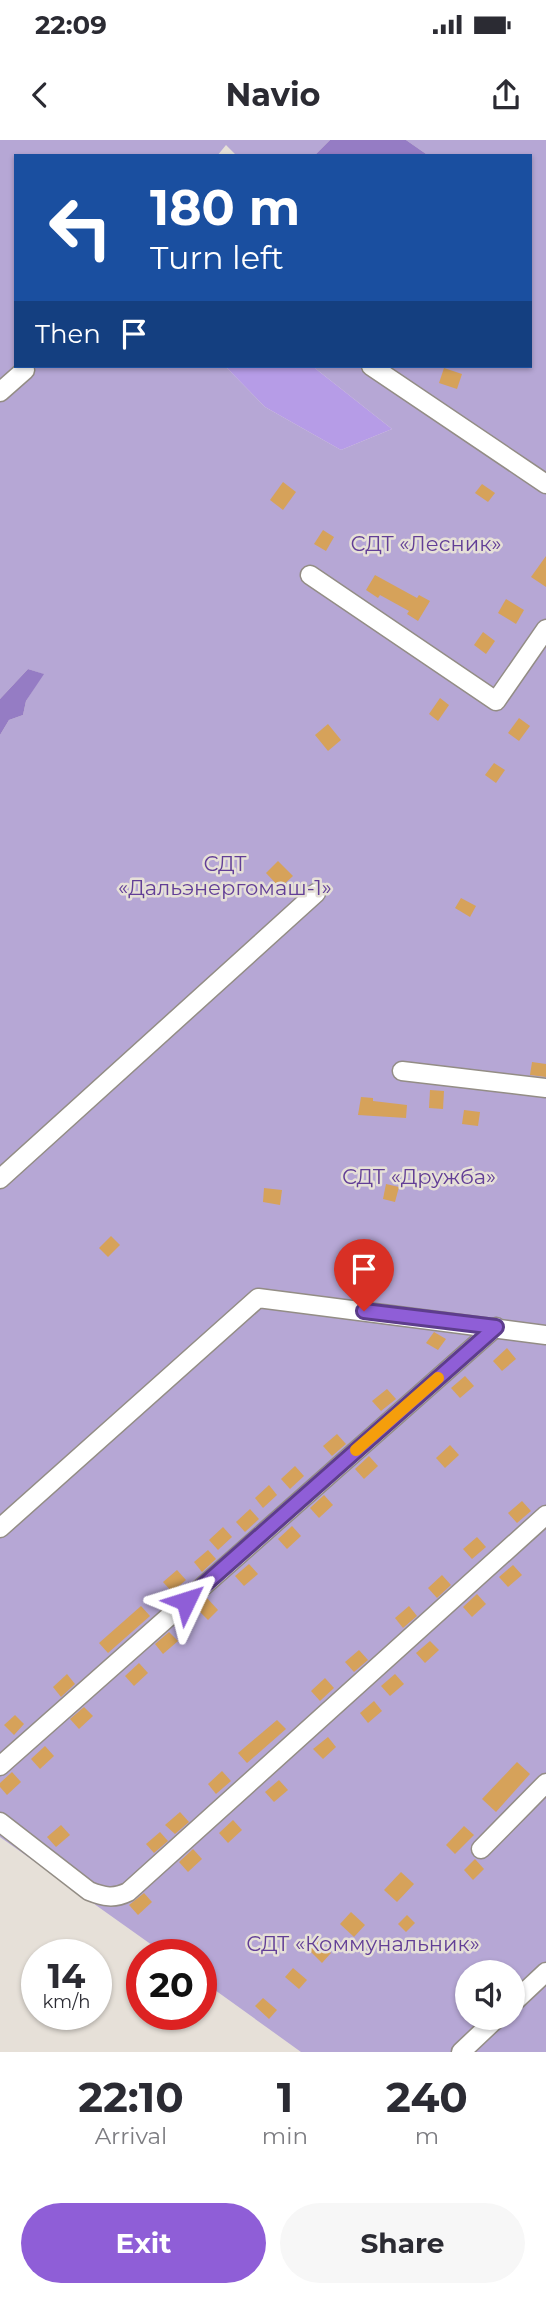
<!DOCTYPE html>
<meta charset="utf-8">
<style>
:root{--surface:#fff;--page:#f7f7f7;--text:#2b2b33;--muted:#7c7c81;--accent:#8f5ed7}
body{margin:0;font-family:Montserrat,sans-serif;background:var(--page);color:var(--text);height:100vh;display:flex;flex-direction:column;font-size:26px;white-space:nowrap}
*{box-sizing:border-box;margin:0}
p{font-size:23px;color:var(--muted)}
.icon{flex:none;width:38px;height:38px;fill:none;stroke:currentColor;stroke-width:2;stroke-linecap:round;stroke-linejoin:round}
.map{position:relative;height:1912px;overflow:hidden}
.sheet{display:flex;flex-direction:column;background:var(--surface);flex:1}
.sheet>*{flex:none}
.top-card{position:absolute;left:14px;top:14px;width:518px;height:214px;border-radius:0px;box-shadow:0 2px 5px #0004;background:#1a4fa0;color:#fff;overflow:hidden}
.fabs{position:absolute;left:455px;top:1820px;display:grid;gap:14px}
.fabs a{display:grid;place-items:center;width:70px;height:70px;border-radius:50%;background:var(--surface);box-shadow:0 2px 5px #0004;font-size:35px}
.speed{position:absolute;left:21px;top:1799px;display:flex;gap:14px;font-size:35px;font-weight:700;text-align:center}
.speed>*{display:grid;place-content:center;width:91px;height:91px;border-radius:50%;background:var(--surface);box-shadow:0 2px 5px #0004;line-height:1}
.speed small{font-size:18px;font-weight:400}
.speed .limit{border:10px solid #d22;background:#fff;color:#111}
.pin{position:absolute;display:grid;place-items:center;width:60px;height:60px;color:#fff;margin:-72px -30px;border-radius:50% 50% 50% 0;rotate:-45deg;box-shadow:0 0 7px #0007}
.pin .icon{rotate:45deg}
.me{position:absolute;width:77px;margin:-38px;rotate:49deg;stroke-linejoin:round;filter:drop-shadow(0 0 5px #0008)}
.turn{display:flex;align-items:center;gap:24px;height:147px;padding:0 21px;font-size:32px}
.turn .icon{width:91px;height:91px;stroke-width:2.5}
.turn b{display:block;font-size:49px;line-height:60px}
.then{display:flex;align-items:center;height:66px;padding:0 21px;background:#0003;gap:14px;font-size:26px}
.eta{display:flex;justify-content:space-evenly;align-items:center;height:119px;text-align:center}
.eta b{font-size:42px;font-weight:700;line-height:49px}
.action{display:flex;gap:14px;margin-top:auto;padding:14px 21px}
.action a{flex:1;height:80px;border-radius:42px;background:var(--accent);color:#fff;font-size:28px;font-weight:700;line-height:80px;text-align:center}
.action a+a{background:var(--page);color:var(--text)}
.status{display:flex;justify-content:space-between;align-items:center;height:49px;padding:0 35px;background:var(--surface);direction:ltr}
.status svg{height:19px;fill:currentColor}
header{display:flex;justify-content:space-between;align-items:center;height:91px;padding:0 21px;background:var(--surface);font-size:32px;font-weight:700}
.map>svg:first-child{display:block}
.green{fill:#b6a7d5;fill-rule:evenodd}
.forest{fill:#b69ce7}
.water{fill:#957cc4}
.building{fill:#d6a25a}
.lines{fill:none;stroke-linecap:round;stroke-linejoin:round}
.minor-casing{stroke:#938d85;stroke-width:21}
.minor{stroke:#fff;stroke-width:18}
.route-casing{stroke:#5d3d8c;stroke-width:18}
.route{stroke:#8f5ed7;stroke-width:12}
.slow{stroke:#f59e0b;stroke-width:12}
.labels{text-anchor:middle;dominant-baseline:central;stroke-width:5;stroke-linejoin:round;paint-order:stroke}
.park-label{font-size:21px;fill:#623e96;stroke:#e6e0d8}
</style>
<div class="status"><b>22:09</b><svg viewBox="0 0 49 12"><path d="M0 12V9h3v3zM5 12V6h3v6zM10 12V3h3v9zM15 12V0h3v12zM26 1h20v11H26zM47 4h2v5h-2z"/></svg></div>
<header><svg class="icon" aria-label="back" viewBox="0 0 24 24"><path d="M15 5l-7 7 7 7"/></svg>Navio<svg class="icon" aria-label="share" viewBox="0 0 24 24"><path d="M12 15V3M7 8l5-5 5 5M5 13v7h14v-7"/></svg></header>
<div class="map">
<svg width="546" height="1912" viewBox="0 0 546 1912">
<rect width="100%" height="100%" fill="#e6e0d8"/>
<path class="green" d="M0,0H330L314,16H237L226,5L217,16H16V226H225L265,267L341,310L392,289L316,229L315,226H530V16H429L406,0H546V1912H301L201,1840V1815H166L0,1697V595L9,580L23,575L26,561L43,534L28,529L0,559ZM467,1832H513V1878H467Z"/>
<polygon class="forest" points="225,226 315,226 316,229 392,289 341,310 265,267"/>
<g class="water">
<polygon points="330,0 406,0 429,16 314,16"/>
<polygon points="28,529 44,534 26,561 23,575 9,580 0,595 0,559"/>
</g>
<g class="building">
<polygon points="444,228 462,234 457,249 439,243"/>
<polygon points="283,342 296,352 283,370 270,360"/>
<polygon points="482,344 495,353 488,362 475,353"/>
<polygon points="323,390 334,397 326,411 314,404"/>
<polygon points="546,416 546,447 531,437"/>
<polygon points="375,435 417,458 419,455 430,461 418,481 407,474 409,471 380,455 378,458 366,450"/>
<polygon points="506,459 524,470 516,484 498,473"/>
<polygon points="483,492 495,501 486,514 474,505"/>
<polygon points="440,558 449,565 438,581 429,574"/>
<polygon points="519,578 530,586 519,601 508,593"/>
<polygon points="328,584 341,600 328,611 315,595"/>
<polygon points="494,623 505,630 496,643 485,635"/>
<polygon points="278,721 293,736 280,748 266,733"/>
<polygon points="461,758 476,766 470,777 455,768"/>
<polygon points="532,922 546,924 546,937 530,935"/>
<polygon points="430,950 444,951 443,969 429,968"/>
<polygon points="361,957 373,958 373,961 407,965 406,978 358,975"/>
<polygon points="464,970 480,972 478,986 462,984"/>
<polygon points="386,1044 399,1047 395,1062 383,1059"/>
<polygon points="264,1048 282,1050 280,1065 263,1062"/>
<polygon points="111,1096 120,1105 108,1117 99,1108"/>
<polygon points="434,1192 446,1199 438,1210 426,1203"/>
<polygon points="507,1208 516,1219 502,1231 493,1221"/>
<polygon points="465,1236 474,1246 460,1258 451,1248"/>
<polygon points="387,1249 396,1259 381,1271 372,1261"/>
<polygon points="337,1294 346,1304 332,1316 323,1306"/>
<polygon points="450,1305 459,1315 445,1328 436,1318"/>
<polygon points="369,1316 378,1326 364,1339 355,1329"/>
<polygon points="295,1326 304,1336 290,1349 281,1339"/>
<polygon points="269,1345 277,1355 263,1368 255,1358"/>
<polygon points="324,1355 333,1365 319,1378 310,1368"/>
<polygon points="522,1361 531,1371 517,1383 508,1373"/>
<polygon points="250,1369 259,1379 245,1392 236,1382"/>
<polygon points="292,1386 301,1396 287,1409 278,1399"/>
<polygon points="223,1387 232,1397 218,1410 209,1400"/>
<polygon points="477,1397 486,1407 472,1419 463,1409"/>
<polygon points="208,1410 216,1419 202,1432 194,1422"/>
<polygon points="249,1424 258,1434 244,1446 235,1436"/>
<polygon points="513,1425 522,1435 508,1447 499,1437"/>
<polygon points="177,1430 186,1440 172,1452 163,1442"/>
<polygon points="442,1435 451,1445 437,1458 428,1448"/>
<polygon points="477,1454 486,1464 472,1477 463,1467"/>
<polygon points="207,1458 218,1470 208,1480 197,1469"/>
<polygon points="141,1466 150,1476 108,1513 99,1503"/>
<polygon points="409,1466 417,1476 403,1488 395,1478"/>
<polygon points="169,1492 178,1501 163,1514 155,1504"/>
<polygon points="430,1501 439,1510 425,1523 416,1513"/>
<polygon points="359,1510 368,1520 354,1532 345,1522"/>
<polygon points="139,1523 148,1533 134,1546 125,1536"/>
<polygon points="67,1534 75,1544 61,1557 53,1547"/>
<polygon points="395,1534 404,1544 390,1556 381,1546"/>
<polygon points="325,1538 334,1548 320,1561 311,1551"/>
<polygon points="374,1561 382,1571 368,1583 360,1573"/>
<polygon points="84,1567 93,1576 79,1589 70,1579"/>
<polygon points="15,1575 24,1584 14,1595 4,1585"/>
<polygon points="277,1580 286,1589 247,1623 238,1613"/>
<polygon points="328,1597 336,1607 323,1619 313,1609"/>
<polygon points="45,1606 54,1616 40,1629 31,1619"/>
<polygon points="517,1622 530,1634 496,1672 482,1659"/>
<polygon points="222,1631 231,1641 216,1654 208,1644"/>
<polygon points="12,1632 21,1642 7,1655 0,1647 0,1643"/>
<polygon points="279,1640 288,1650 274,1662 265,1652"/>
<polygon points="180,1672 189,1682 175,1694 165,1685"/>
<polygon points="233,1680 242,1690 228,1703 219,1693"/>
<polygon points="61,1685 70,1695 56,1707 47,1697"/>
<polygon points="464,1686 474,1695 455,1714 446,1705"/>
<polygon points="160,1692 168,1701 154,1713 146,1704"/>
<polygon points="193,1709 202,1719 188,1732 179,1722"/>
<polygon points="475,1719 484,1729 473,1740 464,1730"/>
<polygon points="401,1732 414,1744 397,1762 384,1750"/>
<polygon points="144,1753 152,1762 138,1775 129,1765"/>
<polygon points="351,1772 365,1785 354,1797 340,1784"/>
<polygon points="407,1775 415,1783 406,1792 398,1784"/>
<polygon points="318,1800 331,1813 322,1823 309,1810"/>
<polygon points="293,1828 307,1840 299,1849 285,1837"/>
<polygon points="263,1858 277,1870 269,1879 255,1866"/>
</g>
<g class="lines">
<g class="minor-casing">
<g id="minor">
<polyline points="371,226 546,344"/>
<polyline points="0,252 25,230"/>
<polyline points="310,435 496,561 546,489"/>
<polyline points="402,931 546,948"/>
<polyline points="0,1039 316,753"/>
<polyline points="0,1388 258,1158 546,1195"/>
<polyline points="0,1626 496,1187"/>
<path d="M0,1682L89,1751C104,1757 114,1759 128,1752L546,1375"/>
<polyline points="481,1709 546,1643"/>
<polyline points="513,1863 546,1832"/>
<polyline points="461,1912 497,1878"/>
</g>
</g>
<use href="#minor" class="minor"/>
</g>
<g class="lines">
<g class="route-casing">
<polyline id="route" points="186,1461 496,1187 364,1171"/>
</g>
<use href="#route" class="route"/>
<polyline class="slow" points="356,1310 438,1238"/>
</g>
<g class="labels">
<g class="park-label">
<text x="426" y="403">СДТ «Лесник»</text>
<text x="225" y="723">СДТ<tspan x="225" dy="24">«Дальэнергомаш-1»</tspan></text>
<text x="419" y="1036">СДТ «Дружба»</text>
<text x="363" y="1803">СДТ «Коммунальник»</text>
</g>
</g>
</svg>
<div class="fabs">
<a><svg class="icon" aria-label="sound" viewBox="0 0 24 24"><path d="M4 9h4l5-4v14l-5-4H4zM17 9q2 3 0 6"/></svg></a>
</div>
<div class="speed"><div>14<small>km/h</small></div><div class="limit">20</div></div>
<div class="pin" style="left:364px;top:1171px;background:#d93025"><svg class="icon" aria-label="arrive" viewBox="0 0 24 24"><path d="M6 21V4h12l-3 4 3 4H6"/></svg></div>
<svg class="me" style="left:186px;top:1461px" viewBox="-20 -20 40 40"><path d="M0-17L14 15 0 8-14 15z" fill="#8f5ed7" stroke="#fff" stroke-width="4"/></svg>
<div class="top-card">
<div class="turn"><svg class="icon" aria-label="left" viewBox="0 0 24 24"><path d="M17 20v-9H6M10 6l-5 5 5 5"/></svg><div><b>180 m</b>Turn left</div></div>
<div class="then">Then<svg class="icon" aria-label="arrive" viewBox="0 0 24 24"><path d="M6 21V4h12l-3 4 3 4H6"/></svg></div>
</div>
</div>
<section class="sheet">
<div class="eta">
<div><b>22:10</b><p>Arrival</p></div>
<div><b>1</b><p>min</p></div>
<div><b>240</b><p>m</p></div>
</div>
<div class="action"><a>Exit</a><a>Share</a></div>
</section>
